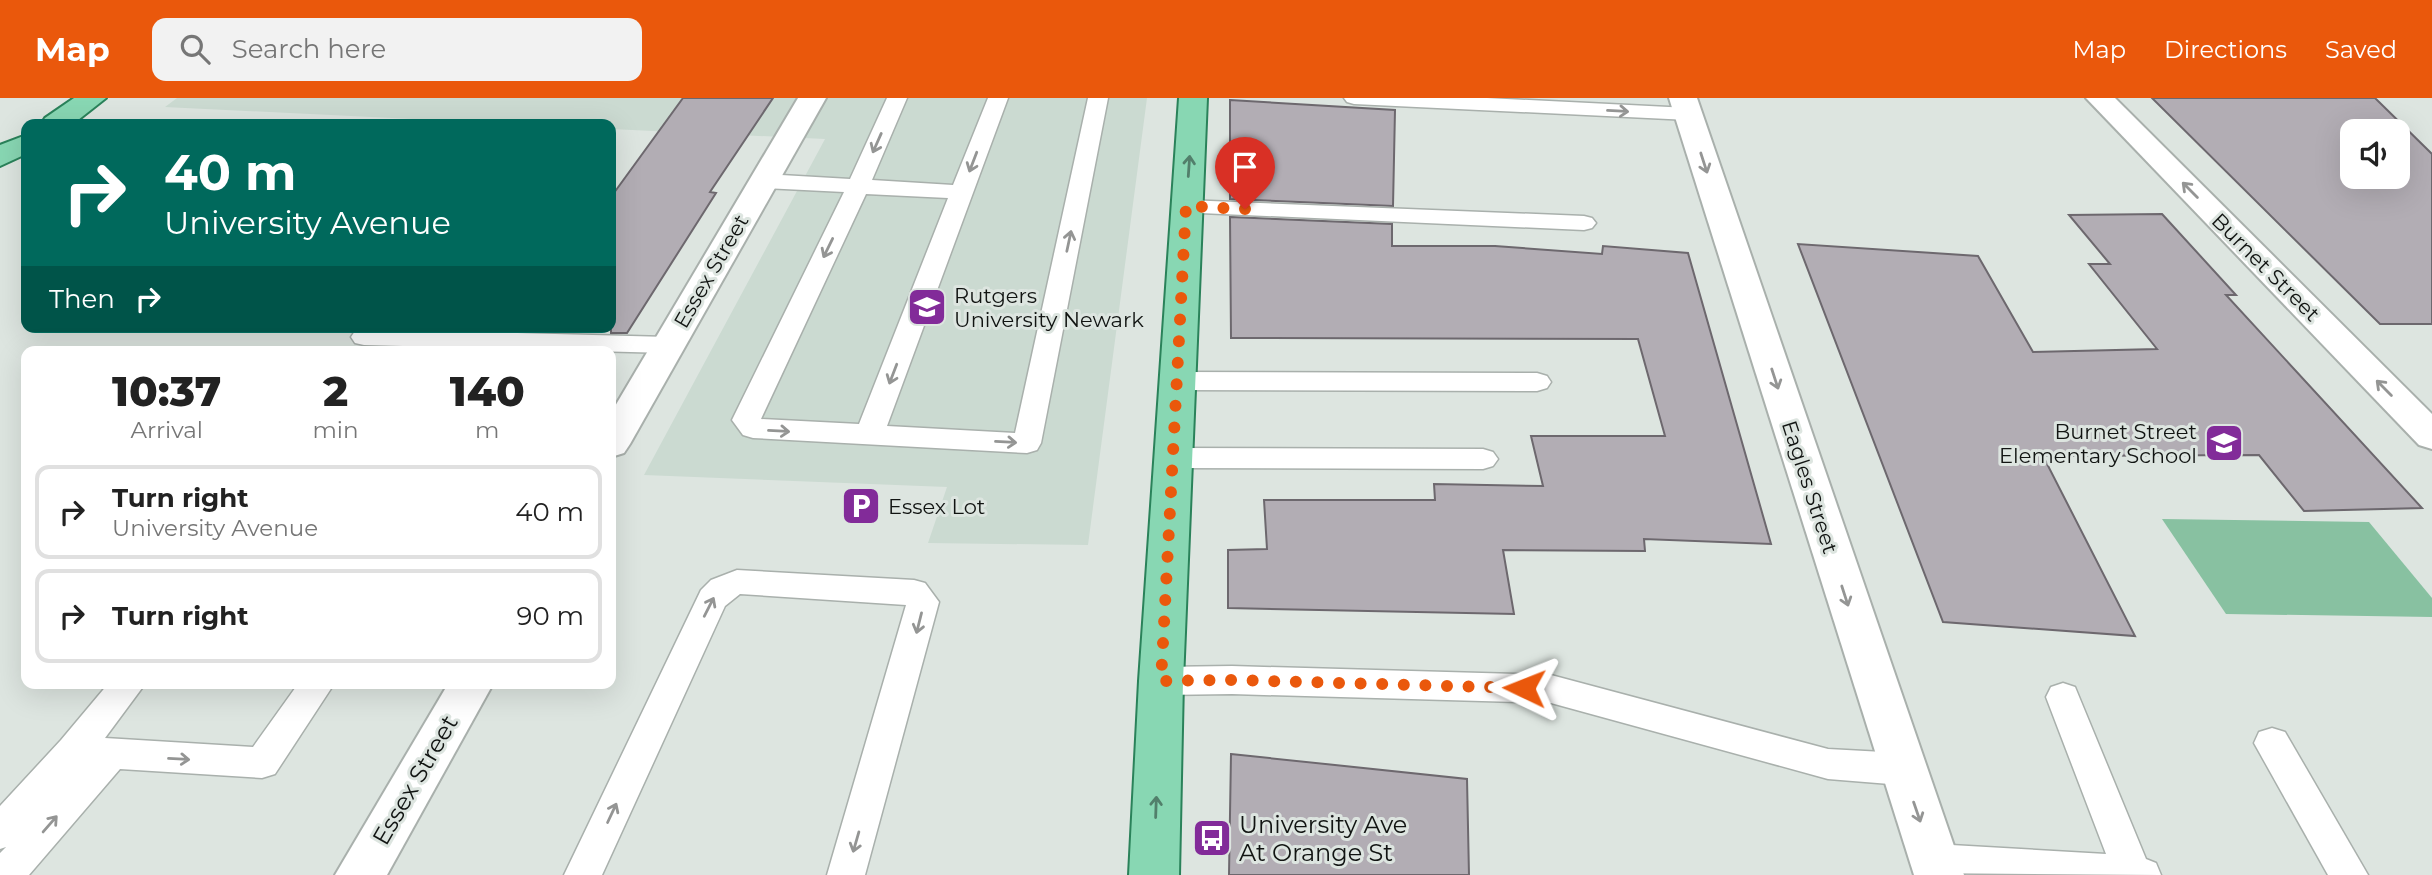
<!DOCTYPE html>
<style>
:root{--surface:#fff;--page:#f2f2f2;--text:#222;--muted:#767676;--line:#e0e0e0;--accent:#ea580c}
body{margin:0;font-family:Montserrat,sans-serif;background:var(--page);color:var(--text);height:100vh;display:flex;flex-direction:column;font-size:26px;white-space:nowrap}
*{box-sizing:border-box;margin:0}
p{font-size:23px;color:var(--muted)}
.icon{flex:none;width:38px;height:38px;fill:none;stroke:currentColor;stroke-width:2;stroke-linecap:round;stroke-linejoin:round}
.map{position:relative;flex:1;overflow:hidden}
.panel{position:absolute;left:21px;top:248px;width:595px;height:343px;display:flex;flex-direction:column;background:var(--surface);border-radius:14px;box-shadow:0 7px 28px #0002}
.panel>*{flex:none}
.top-card{position:absolute;left:21px;top:21px;width:595px;height:214px;border-radius:14px;box-shadow:0 7px 28px #0002;background:#00695c;color:#fff;overflow:hidden}
.tools{position:absolute;left:2340px;top:21px;display:grid;gap:14px}
.tools a{display:grid;place-items:center;width:70px;height:70px;border-radius:14px;background:var(--surface);box-shadow:0 7px 28px #0002;font-size:35px}
.pin{position:absolute;display:grid;place-items:center;width:60px;height:60px;color:#fff;margin:-72px -30px;border-radius:50% 50% 50% 0;rotate:-45deg;box-shadow:0 0 7px #0007}
.pin .icon{rotate:45deg}
.me{position:absolute;width:77px;margin:-38px;rotate:272deg;stroke-linejoin:round;filter:drop-shadow(0 0 5px #0008)}
.turn{display:flex;align-items:center;gap:24px;height:147px;padding:0 28px;font-size:32px}
.turn .icon{width:91px;height:91px;stroke-width:2.5}
.turn b{display:block;font-size:49px;line-height:60px}
.then{display:flex;align-items:center;height:66px;padding:0 28px;background:#0003;gap:14px;font-size:26px}
.eta{display:flex;justify-content:space-evenly;align-items:center;height:119px;text-align:center}
.eta b{font-size:42px;font-weight:800;line-height:49px}
ul{padding:0;list-style:none}
li{display:flex;align-items:center;gap:21px;height:94px;margin:0 14px 10px;padding:0 14px;border:4px solid var(--line);border-radius:14px}
li div{flex:1}
li b{display:block;font-size:26px}
li em{font-style:normal}
header{display:flex;align-items:center;gap:42px;box-sizing:border-box;height:98px;padding:0 35px;background:var(--accent);color:#fff}
header strong{font-size:33px}
nav{display:flex;gap:38px;margin-inline-start:auto;font-size:24px}
.search{width:490px;height:63px;background:var(--page);display:flex;align-items:center;gap:18px;box-sizing:border-box;padding:0 24px;border-radius:14px;color:var(--muted);font-size:26px}
.map>svg:first-child{display:block}
.built{fill:#cbdad1}
.green{fill:#88c1a1}
.building{fill:#b2adb4;stroke:#6d686e;stroke-width:2;fill-rule:evenodd}
.lines{fill:none;stroke-linecap:round;stroke-linejoin:round}
.lane-casing{stroke:#a9b0ac;stroke-width:3}
.street-casing{stroke:#a9b0ac;stroke-width:4}
.primary-casing{stroke:#2a825a;stroke-width:4}
.lane{fill:#fff;fill-rule:evenodd}
.street{fill:#fff;fill-rule:evenodd}
.primary{fill:#88d7b3;fill-rule:evenodd}
.oneway{stroke:#949594}
.oneway2{stroke:#527f6b}
.route{stroke:#ea580c;stroke-width:12;stroke-dasharray:0 21.6}
.labels{text-anchor:middle;dominant-baseline:central;stroke-width:6;stroke-linejoin:round;paint-order:stroke}
.street-label{font-size:21px;fill:#111412;stroke:#dde5e0}
.poi-label{font-size:21px;fill:#111412;stroke:#dde5e0;text-anchor:start}
.near-street-label{font-size:24px;fill:#111412;stroke:#dde5e0}
.near-poi-label{font-size:24px;fill:#111412;stroke:#dde5e0;text-anchor:start}
</style>
<header>
<strong>Map</strong>
<div class="search"><svg class="icon" aria-label="search" viewBox="0 0 24 24"><circle cx="10" cy="10" r="6"/><path d="M15 15l6 6"/></svg>Search here</div>
<nav><a>Map</a><a>Directions</a><a>Saved</a></nav>
</header>
<div class="map">
<svg width="2432" height="777" viewBox="0 0 2432 777">
<rect width="100%" height="100%" fill="#dde5e0"/>
<polygon class="built" points="177,0 1147,0 1088,447 928,445 947,389 644,377 825,41 611,31 611,26 515,26 165,9"/>
<polygon class="green" points="2162,421 2369,424 2432,500 2432,519 2226,516"/>
<g class="building">
<polygon points="683,0 773,0 710,94 716,95 627,235 611,235 611,99"/>
<path d="M2152,0H2375L2432,56V226H2380ZM2352,33H2398V79H2352Z"/>
<polygon points="1230,2 1395,12 1393,108 1230,101"/>
<polygon points="2162,116 2236,197 2226,197 2422,410 2304,413 2259,357 2043,358 2135,538 1943,524 1798,146 1978,158 2033,254 2157,251 2089,166 2110,166 2069,117"/>
<polygon points="1230,119 1392,126 1392,148 1495,148 1602,156 1603,148 1688,155 1771,446 1644,441 1645,453 1503,452 1514,516 1228,510 1228,452 1267,451 1264,402 1435,402 1434,386 1543,388 1531,338 1665,338 1638,241 1231,240"/>
<polygon points="1231,656 1467,681 1469,777 1229,777"/>
</g>
<g class="lines">
<g class="lane-casing">
<g id="lane">
<path d="M887,0H907L872,82L953,87L988,0H1008L887,328L1015,335L1088,0H1108L1041,345L1037,352L1027,355L753,340L743,337L732,322L844,94L764,90L756,88L753,83L756,78L764,76L850,81ZM866,96L948,100L859,326L761,321Z"/>
<polygon points="1344,0 1487,0 1689,10 1697,11 1700,16 1697,21 1689,22 1354,6 1347,4"/>
<polygon points="1186,102 1584,118 1592,120 1596,125 1592,130 1584,132 1178,114 1174,109 1178,104"/>
<polygon points="364,231 668,239 677,241 681,247 677,253 668,255 364,247 355,245 351,239 355,233"/>
<polygon points="1178,274 1537,275 1547,278 1551,284 1547,290 1537,293 1178,292 1168,289 1164,283 1168,277"/>
<polygon points="1174,350 1483,351 1493,354 1498,361 1493,368 1483,371 1174,370 1164,367 1159,360 1164,353"/>
<polygon points="737,472 914,482 925,485 939,504 865,777 827,777 906,507 740,496 725,508 602,777 564,777 701,492 711,482"/>
<polygon points="1232,568 1551,577 1828,651 1902,655 1915,660 1920,671 1915,682 1902,687 1828,681 1551,605 1232,596 1161,597 1149,593 1144,583 1149,573 1161,569"/>
<polygon points="2063,585 2075,589 2146,761 2156,765 2161,777 1920,775 1915,763 1920,751 1934,746 2106,756 2046,599 2051,589"/>
<polygon points="108,586 145,586 105,640 253,649 298,586 334,586 275,676 262,680 120,671 29,777 0,777 0,755 6,749 0,751 0,708 61,642"/>
<polygon points="2272,630 2285,634 2368,777 2328,777 2254,645 2259,634"/>
</g>
</g>
<g class="street-casing">
<g id="street">
<polygon points="798,0 826,0 630,346 624,355 611,359 611,315"/>
<polygon points="1669,0 1697,0 1964,777 1914,777"/>
<polygon points="2086,0 2115,0 2432,316 2432,351 2419,347"/>
<polygon points="448,586 493,586 387,777 335,777"/>
</g>
</g>
<g class="primary-casing">
<g id="primary">
<polygon points="74,0 106,0 73,26 41,26 45,20"/>
<polygon points="1179,0 1207,0 1183,583 1179,777 1129,777 1139,583"/>
<polygon points="26,37 26,56 0,68 0,47"/>
</g>
</g>
<use href="#lane" class="lane"/>
<use href="#street" class="street"/>
<use href="#primary" class="primary"/>
</g>
<defs><path id="oneway-shaft" d="M-6 0H5M1.5-3L5.5 0L1.5 3" fill="none" stroke-width="1.6" stroke-linecap="round" stroke-linejoin="round" transform="scale(1.75)"/></defs>
<g class="oneway">
<use href="#oneway-shaft" transform="translate(1618 13) rotate(3)"/>
<use href="#oneway-shaft" transform="translate(877 45) rotate(114)"/>
<use href="#oneway-shaft" transform="translate(973 64) rotate(111)"/>
<use href="#oneway-shaft" transform="translate(1704 65) rotate(72)"/>
<use href="#oneway-shaft" transform="translate(2190 92) rotate(-135)"/>
<use href="#oneway-shaft" transform="translate(1069 143) rotate(-78)"/>
<use href="#oneway-shaft" transform="translate(828 150) rotate(116)"/>
<use href="#oneway-shaft" transform="translate(893 276) rotate(111)"/>
<use href="#oneway-shaft" transform="translate(1775 281) rotate(72)"/>
<use href="#oneway-shaft" transform="translate(2384 290) rotate(-135)"/>
<use href="#oneway-shaft" transform="translate(779 333) rotate(3)"/>
<use href="#oneway-shaft" transform="translate(1006 344) rotate(3)"/>
<use href="#oneway-shaft" transform="translate(1845 498) rotate(72)"/>
<use href="#oneway-shaft" transform="translate(709 509) rotate(-63)"/>
<use href="#oneway-shaft" transform="translate(919 525) rotate(104)"/>
<use href="#oneway-shaft" transform="translate(179 661) rotate(3)"/>
<use href="#oneway-shaft" transform="translate(1917 714) rotate(71)"/>
<use href="#oneway-shaft" transform="translate(612 715) rotate(-65)"/>
<use href="#oneway-shaft" transform="translate(50 726) rotate(-49)"/>
<use href="#oneway-shaft" transform="translate(856 744) rotate(106)"/>
</g>
<g class="oneway2">
<use href="#oneway-shaft" transform="translate(1189 68) rotate(-86)"/>
<use href="#oneway-shaft" transform="translate(1156 709) rotate(-88)"/>
</g>
<g class="lines">
<polyline class="route" points="1245,111 1186,108 1161,583 1232,582 1524,590"/>
</g>
<defs>
<g id="university-square" transform="scale(2.0125)"><rect x="-9" y="-9" width="18" height="18" rx="4" fill="#822b99" stroke="#dde5e0"/><path d="M0-5L7-2L0 1L-7-2ZM-4 1L0 2.5L4 1V4Q0 6-4 4Z" fill="#fff"/></g>
<g id="school-square" transform="scale(2.0125)"><rect x="-9" y="-9" width="18" height="18" rx="4" fill="#822b99" stroke="#dde5e0"/><path d="M0-5L7-2L0 1L-7-2ZM-4 1L0 2.5L4 1V4Q0 6-4 4Z" fill="#fff"/></g>
<g id="parking-square" transform="scale(2.0125)"><rect x="-9" y="-9" width="18" height="18" rx="4" fill="#822b99" stroke="#dde5e0"/><path d="M-3.5-5.5H1a3.5 3.5 0 0 1 0 7H-1V5.5H-3.5ZM-1-3.4V-.6H.8a1.4 1.4 0 0 0 0-2.8Z" fill="#fff"/></g>
<g id="bus-square" transform="scale(2.0125)"><rect x="-9" y="-9" width="18" height="18" rx="4" fill="#822b99" stroke="#dde5e0"/><path d="M-5-6H5V4H4V6H2V4H-2V6H-4V4H-5ZM-3.5-4V0h7V-4ZM-3.5 1.2v1.5H-2V1.2ZM2 1.2v1.5H3.5V1.2Z" fill="#fff"/></g>
</defs>
<g fill-rule="evenodd">
<use href="#university-square" x="927" y="209"/>
<use href="#school-square" x="2224" y="345"/>
<use href="#parking-square" x="861" y="408"/>
<use href="#bus-square" x="1212" y="740"/>
</g>
<g class="labels">
<g class="street-label">
<text transform="translate(2266 169) rotate(45)">Burnet Street</text>
<text transform="translate(711 173) rotate(-60)">Essex Street</text>
<text transform="translate(1810 389) rotate(72)">Eagles Street</text>
</g>
<g class="poi-label">
<text x="954" y="197">Rutgers<tspan x="954" dy="24">University Newark</tspan></text>
<text x="2197" y="333" text-anchor="end">Burnet Street<tspan x="2197" dy="24">Elementary School</tspan></text>
<text x="888" y="408">Essex Lot</text>
</g>
<g class="near-street-label">
<text transform="translate(415 682) rotate(-60)">Essex Street</text>
</g>
<g class="near-poi-label">
<text x="1239" y="726">University Ave<tspan x="1239" dy="28">At Orange St</tspan></text>
</g>
</g>
</svg>
<div class="tools">
<a><svg class="icon" aria-label="sound" viewBox="0 0 24 24"><path d="M4 9h4l5-4v14l-5-4H4zM17 9q2 3 0 6"/></svg></a>
</div>
<div class="pin" style="left:1245px;top:111px;background:#d93025"><svg class="icon" aria-label="arrive" viewBox="0 0 24 24"><path d="M6 21V4h12l-3 4 3 4H6"/></svg></div>
<svg class="me" style="left:1524px;top:590px" viewBox="-20 -20 40 40"><path d="M0-17L14 15 0 8-14 15z" fill="#ea580c" stroke="#fff" stroke-width="4"/></svg>
<div class="top-card">
<div class="turn"><svg class="icon" aria-label="right" viewBox="0 0 24 24"><path d="M7 20v-9h11M14 6l5 5-5 5"/></svg><div><b>40 m</b>University Avenue</div></div>
<div class="then">Then<svg class="icon" aria-label="right" viewBox="0 0 24 24"><path d="M7 20v-9h11M14 6l5 5-5 5"/></svg></div>
</div>
<section class="panel">
<div class="eta">
<div><b>10:37</b><p>Arrival</p></div>
<div><b>2</b><p>min</p></div>
<div><b>140</b><p>m</p></div>
</div>
<ul>
<li><svg class="icon" aria-label="right" viewBox="0 0 24 24"><path d="M7 20v-9h11M14 6l5 5-5 5"/></svg><div><b>Turn right</b><p>University Avenue</p></div><em>40 m</em></li>
<li><svg class="icon" aria-label="right" viewBox="0 0 24 24"><path d="M7 20v-9h11M14 6l5 5-5 5"/></svg><div><b>Turn right</b></div><em>90 m</em></li>
</ul>
</section>
</div>
